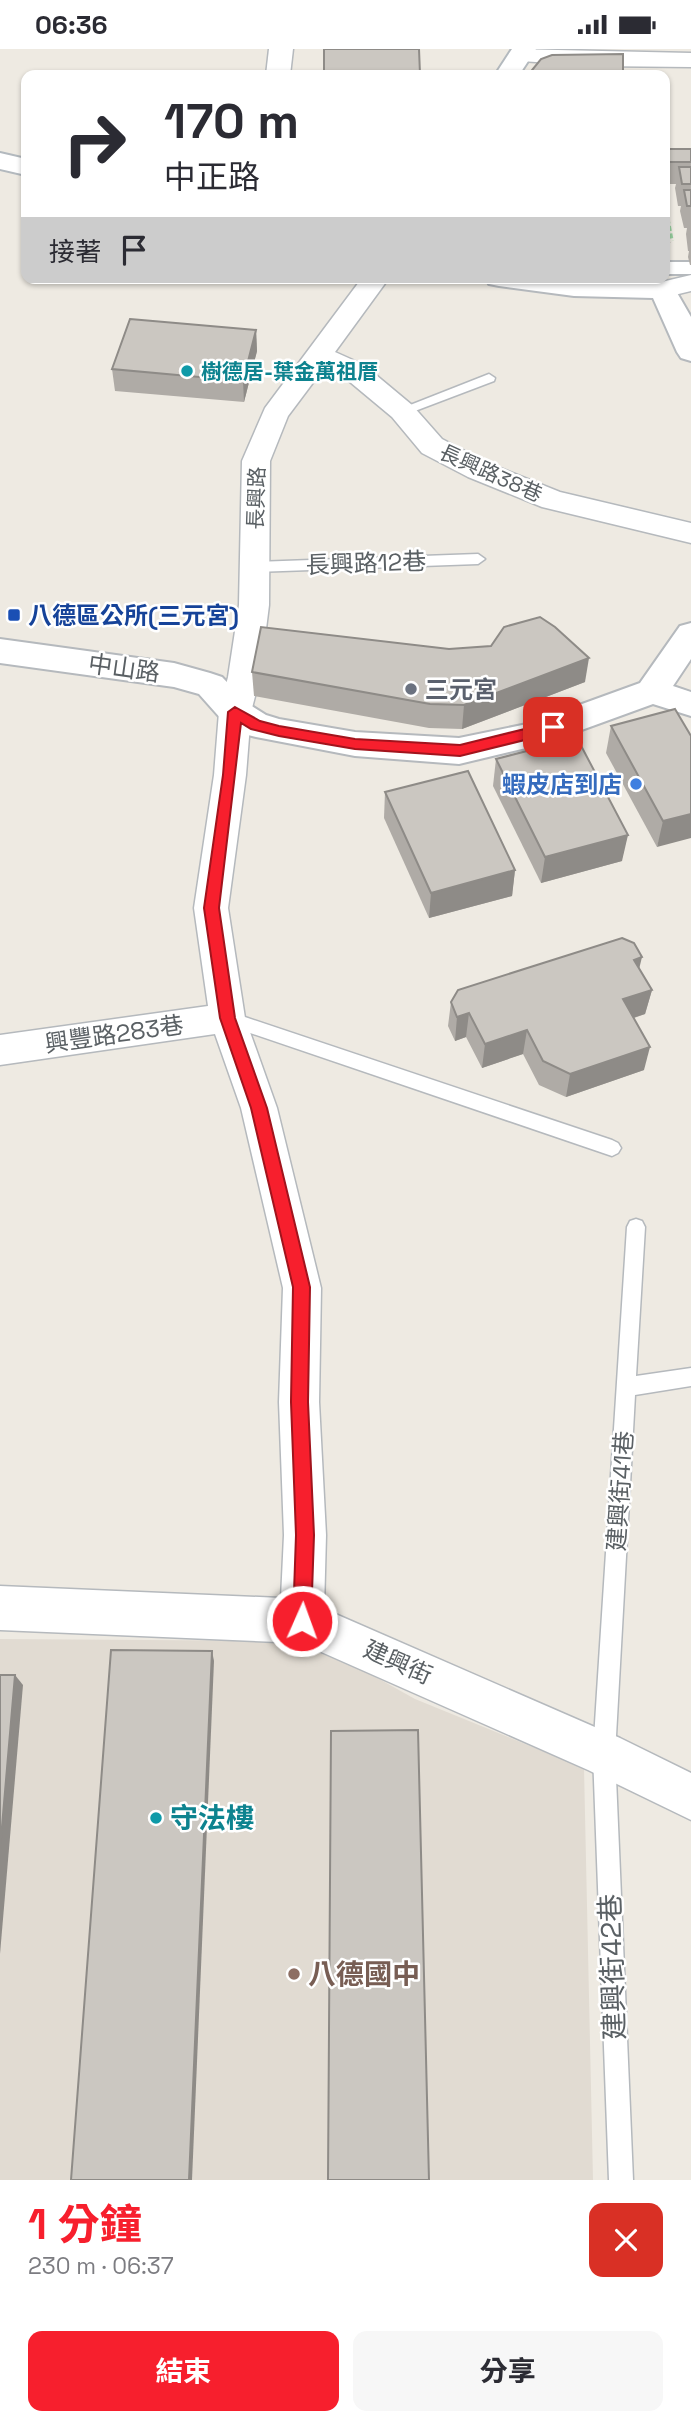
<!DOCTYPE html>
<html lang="zh-TW">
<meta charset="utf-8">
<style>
:root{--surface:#fff;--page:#f7f7f7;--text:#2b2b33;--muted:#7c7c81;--accent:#f71f2d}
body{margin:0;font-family:"Space Grotesk","Noto Sans TC",sans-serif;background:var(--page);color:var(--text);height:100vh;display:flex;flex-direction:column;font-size:26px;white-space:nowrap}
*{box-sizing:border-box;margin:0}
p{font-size:23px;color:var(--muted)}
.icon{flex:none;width:38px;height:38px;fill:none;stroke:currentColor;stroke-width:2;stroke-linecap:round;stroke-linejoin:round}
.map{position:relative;height:2131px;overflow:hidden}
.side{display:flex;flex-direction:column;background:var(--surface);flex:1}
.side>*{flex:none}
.banner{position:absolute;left:21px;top:21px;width:649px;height:214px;border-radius:14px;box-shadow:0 2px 5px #0004;background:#fff;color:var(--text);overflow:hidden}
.pin{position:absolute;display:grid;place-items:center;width:60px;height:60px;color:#fff;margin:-30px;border-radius:14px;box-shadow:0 4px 10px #0006}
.me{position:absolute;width:77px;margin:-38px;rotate:2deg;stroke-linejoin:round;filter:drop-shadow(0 0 5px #0008)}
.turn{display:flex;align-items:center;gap:24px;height:147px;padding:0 28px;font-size:32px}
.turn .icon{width:91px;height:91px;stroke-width:2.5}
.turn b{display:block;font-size:49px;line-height:60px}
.then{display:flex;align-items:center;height:66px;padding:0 28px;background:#0003;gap:14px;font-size:26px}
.round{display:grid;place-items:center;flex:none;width:74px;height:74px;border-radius:14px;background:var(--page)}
.headline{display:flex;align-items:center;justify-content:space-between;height:119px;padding:0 28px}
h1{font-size:42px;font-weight:700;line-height:52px;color:var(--accent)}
.action{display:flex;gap:14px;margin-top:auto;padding:14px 28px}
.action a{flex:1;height:80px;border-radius:14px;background:var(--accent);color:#fff;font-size:28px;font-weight:700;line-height:80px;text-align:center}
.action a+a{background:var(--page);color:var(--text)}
.status{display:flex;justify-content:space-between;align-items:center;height:49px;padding:0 35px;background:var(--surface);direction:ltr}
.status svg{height:19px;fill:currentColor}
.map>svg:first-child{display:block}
.education{fill:#e1dbd2}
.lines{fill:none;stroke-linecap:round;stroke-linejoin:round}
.service-casing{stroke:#b5b9bd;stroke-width:3}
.pedestrian-casing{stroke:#b5b9bd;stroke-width:4}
.minor-casing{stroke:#b5b9bd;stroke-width:3}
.tertiary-casing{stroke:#b5b9bd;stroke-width:4}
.secondary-casing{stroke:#b3b9be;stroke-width:4}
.path{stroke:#97cf9e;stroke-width:3.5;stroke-dasharray:5 2.5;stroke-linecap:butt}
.service{fill:#fff;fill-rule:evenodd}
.pedestrian{fill:#fff;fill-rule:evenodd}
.minor{fill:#fff;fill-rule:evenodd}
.tertiary{fill:#fff;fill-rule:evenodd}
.secondary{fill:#fff;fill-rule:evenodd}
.wall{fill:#afaba6}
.shaded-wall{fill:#8e8b87}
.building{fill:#cbc7c1;stroke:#8e8b87;stroke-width:2}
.route{fill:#f71f2d;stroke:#a1141d;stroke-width:2}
.culture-dot{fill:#0f9aa8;stroke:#fff;stroke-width:2.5}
.transit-dot{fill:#1a4fb4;stroke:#fff;stroke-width:2.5}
.worship-dot{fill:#6b7280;stroke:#fff;stroke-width:2.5}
.shop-dot{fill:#3f7fe0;stroke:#fff;stroke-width:2.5}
.education-dot{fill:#8d6e63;stroke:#fff;stroke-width:2.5}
.labels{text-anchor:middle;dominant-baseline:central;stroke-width:5;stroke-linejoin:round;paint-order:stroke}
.far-culture-label{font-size:21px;font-weight:bold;fill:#0d838f;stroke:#fff;text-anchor:start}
.far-street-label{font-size:21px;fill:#5a6064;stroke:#fff}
.street-label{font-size:24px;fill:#5a6064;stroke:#fff}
.transit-label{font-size:24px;font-weight:bold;fill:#164399;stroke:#fff;text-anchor:start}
.worship-label{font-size:24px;font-weight:bold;fill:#5b616d;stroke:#fff;text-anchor:start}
.shop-label{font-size:24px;font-weight:bold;fill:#366cbe;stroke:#fff;text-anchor:end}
.near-culture-label{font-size:28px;font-weight:bold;fill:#0d838f;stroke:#fff;text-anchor:start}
.near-street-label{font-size:28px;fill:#5a6064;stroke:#fff}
.near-education-label{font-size:28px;font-weight:bold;fill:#785e54;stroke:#fff;text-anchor:start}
</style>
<div class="status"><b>06:36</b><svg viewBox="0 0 49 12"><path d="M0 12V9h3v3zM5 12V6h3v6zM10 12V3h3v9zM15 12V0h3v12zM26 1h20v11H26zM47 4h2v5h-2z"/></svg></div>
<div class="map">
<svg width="691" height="2131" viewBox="0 0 691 2131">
<rect width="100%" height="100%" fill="#eeeae2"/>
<polygon class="education" points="0,1590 311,1592 415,1650 584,1719 593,2131 0,2131"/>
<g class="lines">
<g class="service-casing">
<g id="service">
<polygon points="489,325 495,329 494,332 407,365 397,365 395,362"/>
<polygon points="478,505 485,510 478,515 255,523 248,518 255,513"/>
<polygon points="227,962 612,1091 618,1094 621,1099 618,1104 612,1107 221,974 219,969 221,964"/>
<polygon points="636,1170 642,1172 645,1178 636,1327 691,1319 691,1337 635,1346 615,1705 633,2131 609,2131 593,1705 627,1178 630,1172"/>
</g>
</g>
<g class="pedestrian-casing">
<rect id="pedestrian" x="665" y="213" width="26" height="12"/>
</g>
<g class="minor-casing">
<g id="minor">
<polygon points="269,0 293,0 290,26 266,26"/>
<polygon points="513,0 691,4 691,18 594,17 521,12 513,10 509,5"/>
<polygon points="691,226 691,242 662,249 653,247 649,241 653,235"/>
<polygon points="362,229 389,229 335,303 364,316 412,356 442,390 488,414 560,443 691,474 691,494 542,458 468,428 422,404 392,368 344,328 324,319 288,367 270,412 269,556 260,628 251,663 246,726 228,859 245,969 277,1059 321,1239 319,1353 326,1486 324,1560 620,1689 691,1724 691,1771 588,1721 301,1594 0,1581 0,1537 281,1549 284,1486 279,1353 283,1239 241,1059 215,985 0,1016 0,986 208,957 194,859 214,726 219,663 228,628 239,556 242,412 265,359"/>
</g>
</g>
<g class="tertiary-casing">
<g id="tertiary">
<polygon points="486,229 563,229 672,235 691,268 691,312 681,309 677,303 653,249 574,247 499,237 489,235"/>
<polygon points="691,574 691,610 673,637 691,643 691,667 653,655 543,695 459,715 355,707 256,688 244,685 223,672 199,645 174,638 0,614 0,590 174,614 210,624 222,628 247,654 266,666 279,670 355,683 459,689 527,675 640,634 680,577"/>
</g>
</g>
<g class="secondary-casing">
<g id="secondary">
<polygon points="512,0 536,0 519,26 495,26"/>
<polygon points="0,104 26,110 26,126 0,120"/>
</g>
</g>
<polyline class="path" points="665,155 672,192"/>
<use href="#service" class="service"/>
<use href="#pedestrian" class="pedestrian"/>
<use href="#minor" class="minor"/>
<use href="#tertiary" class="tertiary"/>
<use href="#secondary" class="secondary"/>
</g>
<g class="wall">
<polygon points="324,0 419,0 420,26 324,26"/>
<polygon points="665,100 691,100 691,216 690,216 688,208 689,202 688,202 686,185 687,179 684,179 680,162 681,157 678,157 675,139 676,135 665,135"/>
<polygon points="665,184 669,193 665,215"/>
<polygon points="256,281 257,302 244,353 115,342 112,320"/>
<polygon points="252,623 585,633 462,680 429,679 254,647"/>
<polygon points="611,677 691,687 657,798 606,704"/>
<polygon points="496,710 622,812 541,834 493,737"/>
<polygon points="385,743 515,821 512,847 429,869 384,769"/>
<polygon points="639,919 652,941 645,965 634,969 644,1021 566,1048 539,1036 523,1005 482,1019 466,988 455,992 448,977 451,953"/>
</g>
<g class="shaded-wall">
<polygon points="256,281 257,302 244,353 243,332"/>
<polygon points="589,609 585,633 462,680 464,656"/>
<polygon points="691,765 691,789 657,798 663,772"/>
<polygon points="628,786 622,812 541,834 545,808"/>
<polygon points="515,821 512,847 429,869 431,844"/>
<polygon points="642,908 636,933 634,911"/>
<polygon points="652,941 645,965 617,974 623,950"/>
<polygon points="469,964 466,988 455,992 457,968"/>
<polygon points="527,981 523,1005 482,1019 485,995"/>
<polygon points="650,998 644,1021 566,1048 570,1025"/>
<polygon points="212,1602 214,1612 192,2131 189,2131"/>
<polygon points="15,1626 23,1636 0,1905 0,1801"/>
</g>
<g class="building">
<polygon points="324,0 419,0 420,25 324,25"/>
<polygon points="623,5 623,26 528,26 541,10 552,6"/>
<rect x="665" y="100" width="26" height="13"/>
<polygon points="679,118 691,118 691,135 682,135"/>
<polygon points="684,141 691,141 691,157 687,157"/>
<polygon points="665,184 666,184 669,193 665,193"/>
<polygon points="130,270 256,281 243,332 112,320"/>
<polygon points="540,568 555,578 589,609 464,656 430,655 252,623 261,578 449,600 491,597 504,578"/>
<polygon points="675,660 691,687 691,765 663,772 611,677"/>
<polygon points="577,689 628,786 545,808 496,710"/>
<polygon points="468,722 515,821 431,844 385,743"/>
<polygon points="622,889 634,894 642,908 634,911 652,941 623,950 650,998 570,1025 543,1012 527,981 485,995 469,964 457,968 451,953 458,941"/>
<polygon points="111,1601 212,1602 189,2131 71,2131"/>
<polygon points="0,1626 15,1626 0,1801"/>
<polygon points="418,1681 429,2131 328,2131 331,1682"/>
</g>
<polygon class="route" points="235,658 260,672 279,677 355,690 460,696 553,673 560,678 553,684 460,707 355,700 279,687 251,680 241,674 219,859 235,969 267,1059 310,1238 308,1353 314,1486 311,1572 309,1578 302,1581 295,1578 293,1572 296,1486 291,1353 293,1238 251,1059 220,969 204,859 223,726 228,663"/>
<g class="culture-dot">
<circle cx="187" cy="322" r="7"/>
<circle cx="156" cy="1769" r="7"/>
</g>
<rect class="transit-dot" x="7" y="559" width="14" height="14" rx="3.5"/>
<circle class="worship-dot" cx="411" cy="640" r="7"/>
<circle class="shop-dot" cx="636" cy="735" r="7"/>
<circle class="education-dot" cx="294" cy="1925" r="7"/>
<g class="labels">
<g class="far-culture-label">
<text x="201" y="322">樹德居-葉金萬祖厝</text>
</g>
<g class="far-street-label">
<text transform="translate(491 424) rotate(24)">長興路38巷</text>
<text transform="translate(256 449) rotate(-88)">長興路</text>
</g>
<g class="street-label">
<text transform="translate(366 514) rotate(-2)">長興路12巷</text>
<text transform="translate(124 619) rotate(8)">中山路</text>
<text transform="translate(114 985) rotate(-8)">興豐路283巷</text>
<text transform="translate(620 1442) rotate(-86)">建興街41巷</text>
<text transform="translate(398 1613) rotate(24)">建興街</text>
</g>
<g class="transit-label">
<text x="28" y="566">八德區公所(三元宮)</text>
</g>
<g class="worship-label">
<text x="425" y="640">三元宮</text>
</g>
<g class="shop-label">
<text x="622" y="735">蝦皮店到店</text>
</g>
<g class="near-culture-label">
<text x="170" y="1769">守法樓</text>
</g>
<g class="near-street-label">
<text transform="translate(612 1918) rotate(-92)">建興街42巷</text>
</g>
<g class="near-education-label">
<text x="308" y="1925">八德國中</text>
</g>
</g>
</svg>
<div class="pin" style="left:553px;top:678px;background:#d93025"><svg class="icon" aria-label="arrive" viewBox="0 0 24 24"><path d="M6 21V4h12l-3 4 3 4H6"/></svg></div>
<svg class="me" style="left:302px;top:1572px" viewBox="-20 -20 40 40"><circle r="17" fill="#f71f2d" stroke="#fff" stroke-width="3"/><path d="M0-11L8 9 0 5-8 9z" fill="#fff"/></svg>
<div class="banner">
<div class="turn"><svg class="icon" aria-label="right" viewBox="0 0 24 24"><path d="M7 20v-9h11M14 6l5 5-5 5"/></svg><div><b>170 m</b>中正路</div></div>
<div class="then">接著<svg class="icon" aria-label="arrive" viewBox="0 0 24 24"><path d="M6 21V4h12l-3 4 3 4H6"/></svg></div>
</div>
</div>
<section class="side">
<div class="headline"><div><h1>1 分鐘</h1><p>230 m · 06:37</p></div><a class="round" style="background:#d93025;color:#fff"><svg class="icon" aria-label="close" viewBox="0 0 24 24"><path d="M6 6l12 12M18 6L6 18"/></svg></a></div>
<div class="action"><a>結束</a><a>分享</a></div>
</section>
